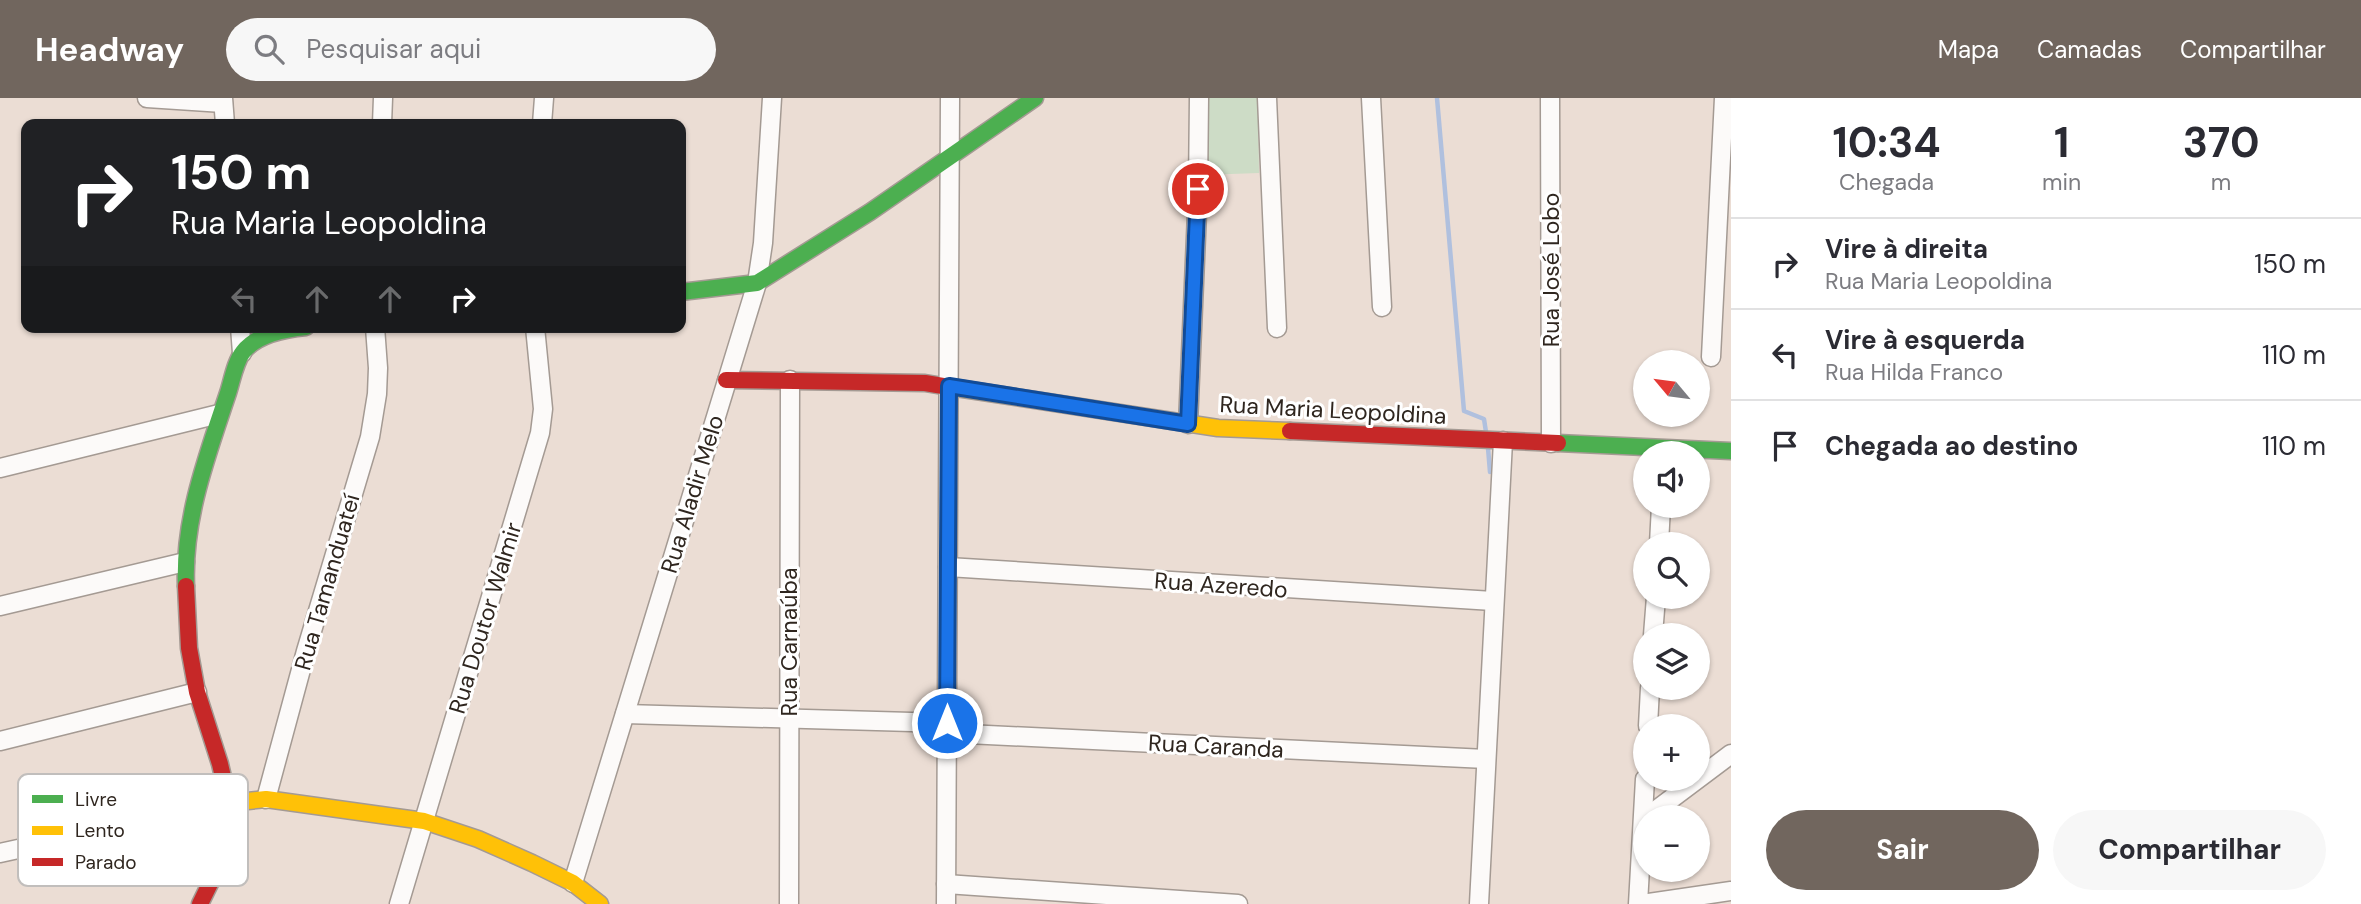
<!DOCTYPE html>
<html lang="pt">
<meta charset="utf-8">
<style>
:root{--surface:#fff;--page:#f7f7f7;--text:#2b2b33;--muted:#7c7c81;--line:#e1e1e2;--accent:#71665e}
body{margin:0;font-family:"DM Sans",sans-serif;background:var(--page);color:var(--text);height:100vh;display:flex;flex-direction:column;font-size:26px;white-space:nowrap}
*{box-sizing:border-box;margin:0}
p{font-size:23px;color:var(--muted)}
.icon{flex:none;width:38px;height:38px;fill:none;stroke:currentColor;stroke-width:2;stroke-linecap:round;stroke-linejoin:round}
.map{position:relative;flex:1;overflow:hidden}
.details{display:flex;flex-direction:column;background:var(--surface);width:630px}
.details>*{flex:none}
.guide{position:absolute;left:21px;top:21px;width:665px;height:214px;border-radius:14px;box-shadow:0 2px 5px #0004;background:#202124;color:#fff;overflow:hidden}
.needle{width:46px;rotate:299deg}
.buttons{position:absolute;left:1633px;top:252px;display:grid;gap:14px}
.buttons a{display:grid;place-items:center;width:77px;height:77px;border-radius:50%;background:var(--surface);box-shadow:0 2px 5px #0004;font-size:35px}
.pin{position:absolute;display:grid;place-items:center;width:60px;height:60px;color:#fff;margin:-30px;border:4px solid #fff;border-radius:50%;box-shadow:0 2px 7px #0007}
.me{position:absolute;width:77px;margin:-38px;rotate:0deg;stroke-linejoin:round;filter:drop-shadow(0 0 5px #0008)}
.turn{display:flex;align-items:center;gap:24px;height:147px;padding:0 35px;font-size:32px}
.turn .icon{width:91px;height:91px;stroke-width:2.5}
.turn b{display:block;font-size:49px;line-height:60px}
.lanes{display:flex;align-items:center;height:66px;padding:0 35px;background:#0003;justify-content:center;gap:35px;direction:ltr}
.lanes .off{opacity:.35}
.eta{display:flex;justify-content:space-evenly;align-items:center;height:119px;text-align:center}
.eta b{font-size:42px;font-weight:700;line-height:49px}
.cta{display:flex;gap:14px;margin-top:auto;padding:14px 35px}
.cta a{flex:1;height:80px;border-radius:42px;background:var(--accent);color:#fff;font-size:28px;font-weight:700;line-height:80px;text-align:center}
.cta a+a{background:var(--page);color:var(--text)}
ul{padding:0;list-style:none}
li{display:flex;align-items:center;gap:21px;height:91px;padding:0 35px;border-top:2px solid var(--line)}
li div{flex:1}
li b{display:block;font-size:26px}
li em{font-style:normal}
header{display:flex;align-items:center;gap:42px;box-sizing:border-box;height:98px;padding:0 35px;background:var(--accent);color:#fff}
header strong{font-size:33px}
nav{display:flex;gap:38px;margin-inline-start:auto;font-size:24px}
.search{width:490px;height:63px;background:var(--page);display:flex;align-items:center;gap:18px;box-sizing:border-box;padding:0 24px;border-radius:38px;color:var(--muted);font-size:26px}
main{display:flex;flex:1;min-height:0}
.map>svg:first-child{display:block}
.green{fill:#cddcc6}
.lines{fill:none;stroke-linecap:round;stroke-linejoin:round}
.stream{stroke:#b0c0de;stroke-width:4.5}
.street-casing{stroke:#a49a93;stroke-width:21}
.fast-casing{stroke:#a49a93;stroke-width:19}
.slow-casing{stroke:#a49a93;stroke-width:19}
.jam-casing{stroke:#a49a93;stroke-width:19}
.street{stroke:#fcfaf9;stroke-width:18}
.fast{stroke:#4caf50;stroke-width:16}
.slow{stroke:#ffc107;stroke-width:16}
.jam{stroke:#c62828;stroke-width:16}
.route-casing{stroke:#114b97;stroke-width:18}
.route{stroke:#1a73e8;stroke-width:12}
.labels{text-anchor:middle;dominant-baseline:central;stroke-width:6;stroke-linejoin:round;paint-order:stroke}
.street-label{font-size:23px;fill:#2f261f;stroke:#fff}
.key{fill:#fff;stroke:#c1bebc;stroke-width:2}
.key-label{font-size:19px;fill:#2f261f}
</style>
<header>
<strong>Headway</strong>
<div class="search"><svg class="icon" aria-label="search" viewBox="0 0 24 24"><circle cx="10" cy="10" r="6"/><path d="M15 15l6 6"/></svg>Pesquisar aqui</div>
<nav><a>Mapa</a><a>Camadas</a><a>Compartilhar</a></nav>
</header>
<main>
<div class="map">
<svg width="1731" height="806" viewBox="0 0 1731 806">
<rect width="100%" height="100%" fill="#ebddd4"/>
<polygon class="green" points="1205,0 1258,0 1259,75 1203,77"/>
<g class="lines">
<g class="stream">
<polyline points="1437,0 1464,313 1484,321 1486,334"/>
<polyline points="1488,350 1490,374"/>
</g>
<g class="street-casing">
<g id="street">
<polyline points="147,0 223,5"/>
<polyline points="223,0 225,26"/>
<polyline points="1267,0 1277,230"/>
<polyline points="1371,0 1382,209"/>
<polyline points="1550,0 1551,345"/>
<polyline points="382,26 383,0"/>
<polyline points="542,26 544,0"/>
<polyline points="240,229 242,255"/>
<polyline points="1711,259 1724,0"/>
<polyline points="1188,326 1198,91 1199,0"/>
<polyline points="0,370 219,316"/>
<polyline points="1659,446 1661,408"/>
<polyline points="948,469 1493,503"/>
<polyline points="0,508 185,464"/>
<polyline points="1653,537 1656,499"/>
<polyline points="625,616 947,625"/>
<polyline points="1648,628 1650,590"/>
<polyline points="947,635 1486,661"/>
<polyline points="0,643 197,594"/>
<polyline points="266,701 306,553 370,339 377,296 378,270 375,229"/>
<polyline points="1647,719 1731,656"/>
<polyline points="0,755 229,705"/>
<polyline points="573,785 757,185 763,145 772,0"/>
<polyline points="946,786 1238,806"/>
<polyline points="399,806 540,335 543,311 535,229"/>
<polyline points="789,806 790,282"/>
<polyline points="946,806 950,0"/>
<polyline points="1479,806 1503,343"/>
<polyline points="1638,806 1645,681"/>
<polyline points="1642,806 1731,793"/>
</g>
</g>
<g class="fast-casing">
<g id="fast">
<polyline points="681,194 757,185 870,114 1035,0"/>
<polyline points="1558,345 1731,353"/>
<path d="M186,488C183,421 207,358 228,295C232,283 235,264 243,254C257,236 285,231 306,229"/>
</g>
</g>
<g class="slow-casing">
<g id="slow">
<polyline points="943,288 1218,330 1290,333"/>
<polyline points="229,705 266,701 424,723 478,741 532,765 573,785 600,806"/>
</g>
</g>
<g class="jam-casing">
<g id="jam">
<polyline points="726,282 925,285 943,288"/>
<polyline points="1290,333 1558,345"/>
<polyline points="186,488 189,550 197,594 220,666 229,705 227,751 200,806"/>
</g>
</g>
<use href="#street" class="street"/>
<use href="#fast" class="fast"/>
<use href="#slow" class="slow"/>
<use href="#jam" class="jam"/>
</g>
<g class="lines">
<g class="route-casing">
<polyline id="route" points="947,625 949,288 1188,326 1198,91"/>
</g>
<use href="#route" class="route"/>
</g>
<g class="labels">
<g class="street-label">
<text transform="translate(1551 172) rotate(-90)">Rua José Lobo</text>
<text transform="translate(1333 312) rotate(3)">Rua Maria Leopoldina</text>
<text transform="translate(692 396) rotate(-73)">Rua Aladir Melo</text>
<text transform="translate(327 484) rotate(-74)">Rua Tamanduateí</text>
<text transform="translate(1221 487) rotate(4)">Rua Azeredo</text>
<text transform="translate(485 520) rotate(-73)">Rua Doutor Walmir</text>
<text transform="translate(789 544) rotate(-90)">Rua Carnaúba</text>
<text transform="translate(1216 648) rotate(3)">Rua Caranda</text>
</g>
</g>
<rect x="18" y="676" width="230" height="112" rx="10" class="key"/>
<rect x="32" y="697" width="31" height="8" fill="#4caf50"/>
<rect x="32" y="728" width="31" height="9" fill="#ffc107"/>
<rect x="32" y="760" width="31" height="8" fill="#c62828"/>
<g class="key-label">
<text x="75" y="708">Livre</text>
<text x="75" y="739">Lento</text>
<text x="75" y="771">Parado</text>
</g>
</svg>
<div class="buttons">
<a><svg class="needle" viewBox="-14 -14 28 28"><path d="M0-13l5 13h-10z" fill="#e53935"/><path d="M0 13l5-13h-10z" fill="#7c7c81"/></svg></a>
<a><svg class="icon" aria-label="sound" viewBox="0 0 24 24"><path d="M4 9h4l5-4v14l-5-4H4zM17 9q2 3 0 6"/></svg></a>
<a><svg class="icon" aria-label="search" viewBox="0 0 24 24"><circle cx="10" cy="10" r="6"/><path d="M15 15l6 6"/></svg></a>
<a><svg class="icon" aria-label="layers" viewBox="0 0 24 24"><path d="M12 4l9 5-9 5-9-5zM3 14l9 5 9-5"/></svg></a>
<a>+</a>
<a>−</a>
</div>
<div class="pin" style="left:1198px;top:91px;background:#d93025"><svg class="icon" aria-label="arrive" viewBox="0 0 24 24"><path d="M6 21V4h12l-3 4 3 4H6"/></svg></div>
<svg class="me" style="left:947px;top:625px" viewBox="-20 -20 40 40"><circle r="17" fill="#1a73e8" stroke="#fff" stroke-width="3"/><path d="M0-11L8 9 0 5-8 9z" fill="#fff"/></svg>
<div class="guide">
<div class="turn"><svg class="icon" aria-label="right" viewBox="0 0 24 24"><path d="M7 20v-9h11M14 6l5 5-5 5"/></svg><div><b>150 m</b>Rua Maria Leopoldina</div></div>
<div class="lanes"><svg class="icon off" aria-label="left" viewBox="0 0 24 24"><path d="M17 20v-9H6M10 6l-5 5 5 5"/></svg><svg class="icon off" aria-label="ahead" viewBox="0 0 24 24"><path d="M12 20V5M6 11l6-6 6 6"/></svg><svg class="icon off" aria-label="ahead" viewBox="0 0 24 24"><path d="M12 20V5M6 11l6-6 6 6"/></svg><svg class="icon" aria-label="right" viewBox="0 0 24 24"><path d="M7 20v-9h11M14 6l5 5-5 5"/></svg></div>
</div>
</div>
<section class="details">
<div class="eta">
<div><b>10:34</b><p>Chegada</p></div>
<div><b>1</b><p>min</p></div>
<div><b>370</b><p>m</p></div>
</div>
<ul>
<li><svg class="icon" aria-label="right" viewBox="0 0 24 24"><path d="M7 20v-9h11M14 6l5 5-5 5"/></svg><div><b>Vire à direita</b><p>Rua Maria Leopoldina</p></div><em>150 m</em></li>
<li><svg class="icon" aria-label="left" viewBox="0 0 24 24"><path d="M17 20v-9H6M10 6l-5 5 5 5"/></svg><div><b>Vire à esquerda</b><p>Rua Hilda Franco</p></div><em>110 m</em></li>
<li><svg class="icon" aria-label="arrive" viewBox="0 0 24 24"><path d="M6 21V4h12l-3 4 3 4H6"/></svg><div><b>Chegada ao destino</b></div><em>110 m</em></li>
</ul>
<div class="cta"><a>Sair</a><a>Compartilhar</a></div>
</section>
</main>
